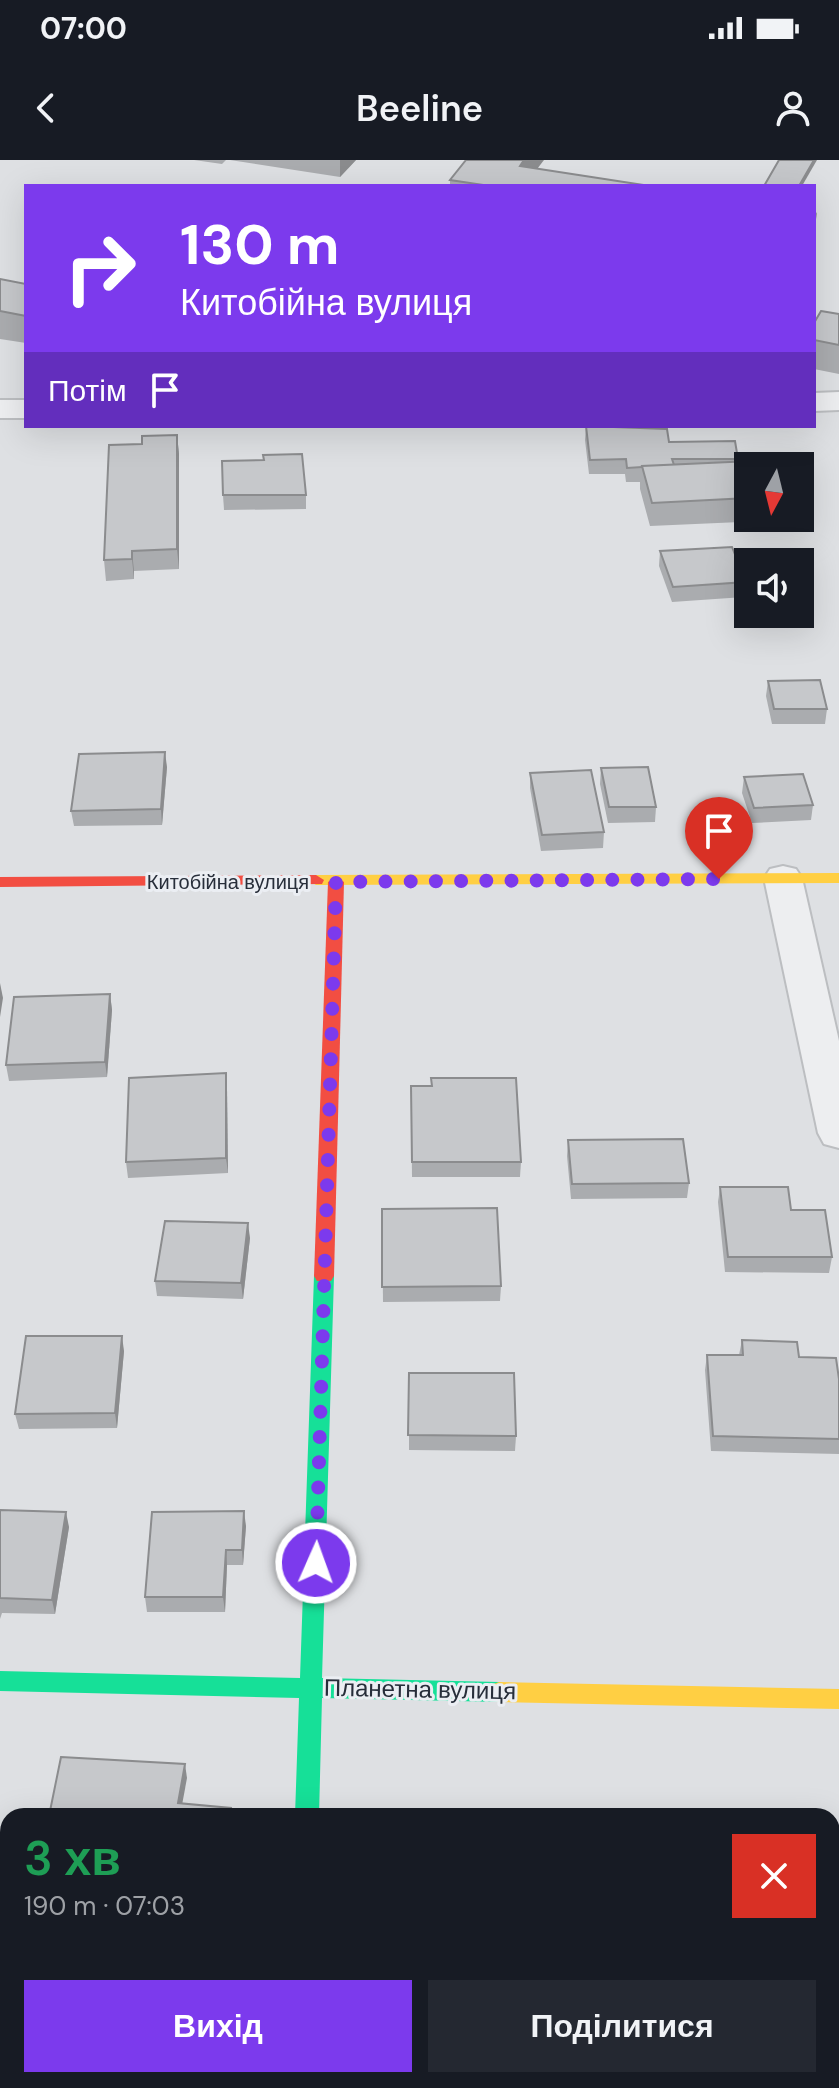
<!DOCTYPE html>
<html lang="uk">
<meta charset="utf-8">
<style>
:root{--surface:#171b24;--page:#242831;--text:#f1f3f6;--muted:#9ea1a6;--accent:#7c3aed}
body{margin:0;font-family:"DM Sans",sans-serif;background:var(--page);color:var(--text);height:100vh;display:flex;flex-direction:column;font-size:30px;white-space:nowrap}
*{box-sizing:border-box;margin:0}
p{font-size:26px;color:var(--muted)}
.icon{flex:none;width:44px;height:44px;fill:none;stroke:currentColor;stroke-width:2;stroke-linecap:round;stroke-linejoin:round}
.map{position:relative;flex:1;overflow:hidden}
.drawer{position:absolute;left:0px;top:1648px;width:840px;height:280px;display:flex;flex-direction:column;background:var(--surface);border-radius:24px 24px 0 0;box-shadow:0 8px 32px #0002}
.drawer>*{flex:none}
.guide{position:absolute;left:24px;top:24px;width:792px;height:244px;border-radius:0px;box-shadow:0 8px 32px #0002;background:#7c3aed;color:#fff;overflow:hidden}
.needle{width:52px;rotate:187deg}
.buttons{position:absolute;left:734px;top:292px;display:grid;gap:16px}
.buttons a{display:grid;place-items:center;width:80px;height:80px;border-radius:0px;background:var(--surface);box-shadow:0 8px 32px #0002;font-size:40px}
.pin{position:absolute;display:grid;place-items:center;width:68px;height:68px;color:#fff;margin:-82px -34px;border-radius:50% 50% 50% 0;rotate:-45deg;box-shadow:0 0 8px #0007}
.pin .icon{rotate:45deg}
.me{position:absolute;width:88px;margin:-44px;rotate:2deg;stroke-linejoin:round;filter:drop-shadow(0 0 6px #0008)}
.turn{display:flex;align-items:center;gap:28px;height:168px;padding:0 24px;font-size:36px}
.turn .icon{width:104px;height:104px;stroke-width:2.5}
.turn b{display:block;font-size:56px;line-height:68px}
.then{display:flex;align-items:center;height:76px;padding:0 24px;background:#0003;gap:16px;font-size:30px}
.round{display:grid;place-items:center;flex:none;width:84px;height:84px;border-radius:0px;background:var(--page)}
.head{display:flex;align-items:center;justify-content:space-between;height:136px;padding:0 24px}
h1{font-size:48px;font-weight:600;line-height:60px;color:#1e9e55}
.primary-button{display:flex;gap:16px;margin-top:auto;padding:16px 24px}
.primary-button a{flex:1;height:92px;border-radius:0px;background:var(--accent);color:#fff;font-size:32px;font-weight:600;line-height:92px;text-align:center}
.primary-button a+a{background:var(--page);color:var(--text)}
.status{display:flex;justify-content:space-between;align-items:center;height:56px;padding:0 40px;background:var(--surface);direction:ltr}
.status svg{height:22px;fill:currentColor}
header{display:flex;justify-content:space-between;align-items:center;height:104px;padding:0 24px;background:var(--surface);font-size:36px;font-weight:600}
.map>svg:first-child{display:block}
.lines{fill:none;stroke-linecap:round;stroke-linejoin:round}
.street-casing{stroke:#bcbec1;stroke-width:4}
.street{fill:#edeef0;fill-rule:evenodd}
.fast{fill:#16e098;fill-rule:evenodd}
.slow{fill:#ffcf43;fill-rule:evenodd}
.jam{fill:#f24e42;fill-rule:evenodd}
.wall{fill:#aaacaf}
.shaded-wall{fill:#8b8c8e}
.building{fill:#c6c8cb;stroke:#8b8c8e;stroke-width:2}
.route{stroke:#7c3aed;stroke-width:14;stroke-dasharray:0 25.2}
.labels{text-anchor:middle;dominant-baseline:central;stroke-width:6;stroke-linejoin:round;paint-order:stroke}
.street-label{font-size:20px;fill:#272e3a;stroke:#ebeef3}
.near-street-label{font-size:24px;fill:#272e3a;stroke:#ebeef3}
</style>
<div class="status"><b>07:00</b><svg viewBox="0 0 49 12"><path d="M0 12V9h3v3zM5 12V6h3v6zM10 12V3h3v9zM15 12V0h3v12zM26 1h20v11H26zM47 4h2v5h-2z"/></svg></div>
<header><svg class="icon" aria-label="back" viewBox="0 0 24 24"><path d="M15 5l-7 7 7 7"/></svg>Beeline<svg class="icon" aria-label="person" viewBox="0 0 24 24"><circle cx="12" cy="8" r="4"/><path d="M4 21q1-7 8-7t8 7"/></svg></header>
<div class="map">
<svg width="839" height="1928" viewBox="0 0 839 1928">
<rect width="100%" height="100%" fill="#dee0e3"/>
<g class="lines">
<g class="street-casing">
<g id="street">
<polygon points="839,232 839,250 814,251 814,233"/>
<rect x="0" y="240" width="26" height="18"/>
<polygon points="783,706 796,709 802,718 839,881 839,988 824,984 818,973 764,718 770,709"/>
<polygon points="268,1920 328,1920 327,1928 267,1928"/>
</g>
</g>
<use href="#street" class="street"/>
<polygon class="fast" points="324,1109 331,1111 334,1116 322,1518 499,1522 507,1525 510,1532 507,1539 499,1542 322,1538 319,1656 295,1656 299,1538 0,1531 0,1511 300,1518 314,1116 317,1111"/>
<g class="slow">
<polygon points="839,713 839,723 316,725 308,720 316,715"/>
<polygon points="499,1522 839,1529 839,1549 499,1542 491,1539 488,1532 491,1525"/>
</g>
<g class="jam">
<polygon points="316,715 324,720 322,724 0,727 0,717"/>
<polygon points="336,717 344,722 334,1116 331,1121 317,1121 314,1116 328,722"/>
</g>
</g>
<g class="wall">
<polygon points="194,0 226,0 222,4"/>
<polygon points="230,0 356,0 340,17"/>
<polygon points="537,9 650,26 450,26 450,20"/>
<polygon points="0,119 26,124 26,183 0,179"/>
<polygon points="839,154 839,214 814,209 814,163"/>
<polygon points="586,266 669,282 738,299 738,302 748,306 748,358 763,358 763,361 650,366 640,329 640,322 626,322 625,314 589,314 585,280"/>
<polygon points="177,275 179,294 179,409 134,411 134,419 106,421 104,400 142,284"/>
<polygon points="264,300 306,335 306,349 224,350 223,335"/>
<polygon points="660,391 746,422 744,437 672,442 659,406"/>
<polygon points="768,521 827,549 825,564 772,564 766,536"/>
<polygon points="167,607 162,665 74,666 71,651"/>
<polygon points="601,608 656,647 655,662 608,663 600,624"/>
<polygon points="530,613 604,672 603,688 541,691 530,628"/>
<polygon points="744,617 813,645 811,660 752,663 742,633"/>
<polygon points="110,834 112,850 107,917 9,921 6,905"/>
<polygon points="226,913 227,929 228,1013 128,1018 126,1002"/>
<polygon points="411,926 521,1002 520,1017 412,1017"/>
<polygon points="568,980 689,1023 687,1038 571,1039 567,996"/>
<polygon points="720,1027 791,1050 832,1097 829,1113 725,1112 718,1042"/>
<polygon points="382,1049 501,1126 500,1141 383,1142"/>
<polygon points="250,1078 243,1139 157,1136 155,1121"/>
<polygon points="742,1180 799,1197 839,1219 839,1294 711,1291 705,1210 707,1195 739,1195"/>
<polygon points="124,1191 117,1268 19,1269 15,1254"/>
<polygon points="409,1213 516,1276 515,1291 409,1290"/>
<polygon points="0,1350 69,1367 55,1454 2,1453 0,1459"/>
<polygon points="246,1366 243,1405 227,1405 225,1452 147,1452 145,1437"/>
</g>
<g class="shaded-wall">
<polygon points="340,0 356,0 340,17"/>
<polygon points="524,0 544,0 524,26 520,6"/>
<polygon points="814,0 817,0 802,26 799,26"/>
<polygon points="817,52 814,75 814,57"/>
<polygon points="177,275 179,294 179,409 177,389"/>
<polygon points="132,391 134,411 134,419 132,399"/>
<polygon points="165,592 167,607 162,665 161,649"/>
<polygon points="0,823 3,838 0,857"/>
<polygon points="110,834 112,850 107,917 105,902"/>
<polygon points="226,913 227,929 228,1013 226,998"/>
<polygon points="248,1063 250,1078 243,1139 241,1123"/>
<polygon points="122,1176 124,1191 117,1268 115,1253"/>
<polygon points="244,1351 246,1366 243,1405 242,1390"/>
<polygon points="66,1352 69,1367 55,1454 52,1440"/>
<polygon points="226,1390 227,1405 225,1452 223,1437"/>
<polygon points="185,1604 187,1618 180,1656 178,1643"/>
</g>
<g class="building">
<polygon points="466,0 524,0 520,6 650,26 490,26 450,20"/>
<polygon points="779,0 814,0 799,26 764,26"/>
<polygon points="0,119 26,124 26,156 0,151"/>
<polygon points="821,151 839,154 839,185 814,180 814,163"/>
<polygon points="586,266 667,269 669,282 735,281 738,299 672,299 674,305 627,308 626,299 590,300"/>
<polygon points="177,275 177,389 132,391 132,399 104,400 109,285 142,284 142,276"/>
<polygon points="302,294 306,335 223,335 222,301 264,300 263,295"/>
<polygon points="752,301 754,306 748,306 748,338 652,343 642,306"/>
<polygon points="732,387 746,422 673,427 660,391"/>
<polygon points="820,520 827,549 774,549 768,521"/>
<polygon points="165,592 161,649 71,651 79,594"/>
<polygon points="648,607 656,647 609,647 601,608"/>
<polygon points="591,610 604,672 542,675 530,613"/>
<polygon points="803,614 813,645 754,648 744,617"/>
<polygon points="110,834 105,902 6,905 14,837"/>
<polygon points="226,913 226,998 126,1002 129,918"/>
<polygon points="431,918 516,918 521,1002 412,1002 411,926 432,926"/>
<polygon points="683,979 689,1023 572,1024 568,980"/>
<polygon points="720,1027 788,1027 791,1050 825,1050 832,1097 728,1097"/>
<polygon points="497,1048 501,1126 382,1127 382,1049"/>
<polygon points="165,1061 248,1063 241,1123 155,1121"/>
<polygon points="26,1176 122,1176 115,1253 15,1254"/>
<polygon points="742,1180 797,1182 799,1197 836,1198 839,1219 839,1279 713,1276 707,1195 743,1195"/>
<polygon points="409,1213 514,1213 516,1276 408,1275"/>
<polygon points="0,1350 66,1352 52,1440 0,1438"/>
<polygon points="244,1351 242,1390 226,1390 223,1437 145,1437 152,1352"/>
<polygon points="61,1597 185,1604 178,1643 231,1648 230,1656 49,1656"/>
</g>
<g class="lines">
<polyline class="route" points="316,1403 336,722 719,719"/>
</g>
<g class="labels">
<g class="street-label">
<text x="228" y="722">Китобійна вулиця</text>
</g>
<g class="near-street-label">
<text transform="translate(420 1529) rotate(1)">Планетна вулиця</text>
</g>
</g>
</svg>
<div class="buttons">
<a><svg class="needle" viewBox="-14 -14 28 28"><path d="M0-13l5 13h-10z" fill="#e53935"/><path d="M0 13l5-13h-10z" fill="#9ea1a6"/></svg></a>
<a><svg class="icon" aria-label="sound" viewBox="0 0 24 24"><path d="M4 9h4l5-4v14l-5-4H4zM17 9q2 3 0 6"/></svg></a>
</div>
<div class="pin" style="left:719px;top:719px;background:#d93025"><svg class="icon" aria-label="arrive" viewBox="0 0 24 24"><path d="M6 21V4h12l-3 4 3 4H6"/></svg></div>
<svg class="me" style="left:316px;top:1403px" viewBox="-20 -20 40 40"><circle r="17" fill="#7c3aed" stroke="#fff" stroke-width="3"/><path d="M0-11L8 9 0 5-8 9z" fill="#fff"/></svg>
<div class="guide">
<div class="turn"><svg class="icon" aria-label="right" viewBox="0 0 24 24"><path d="M7 20v-9h11M14 6l5 5-5 5"/></svg><div><b>130 m</b>Китобійна вулиця</div></div>
<div class="then">Потім<svg class="icon" aria-label="arrive" viewBox="0 0 24 24"><path d="M6 21V4h12l-3 4 3 4H6"/></svg></div>
</div>
<section class="drawer">
<div class="head"><div><h1>3 хв</h1><p>190 m · 07:03</p></div><a class="round" style="background:#d93025;color:#fff"><svg class="icon" aria-label="close" viewBox="0 0 24 24"><path d="M6 6l12 12M18 6L6 18"/></svg></a></div>
<div class="primary-button"><a>Вихід</a><a>Поділитися</a></div>
</section>
</div>
